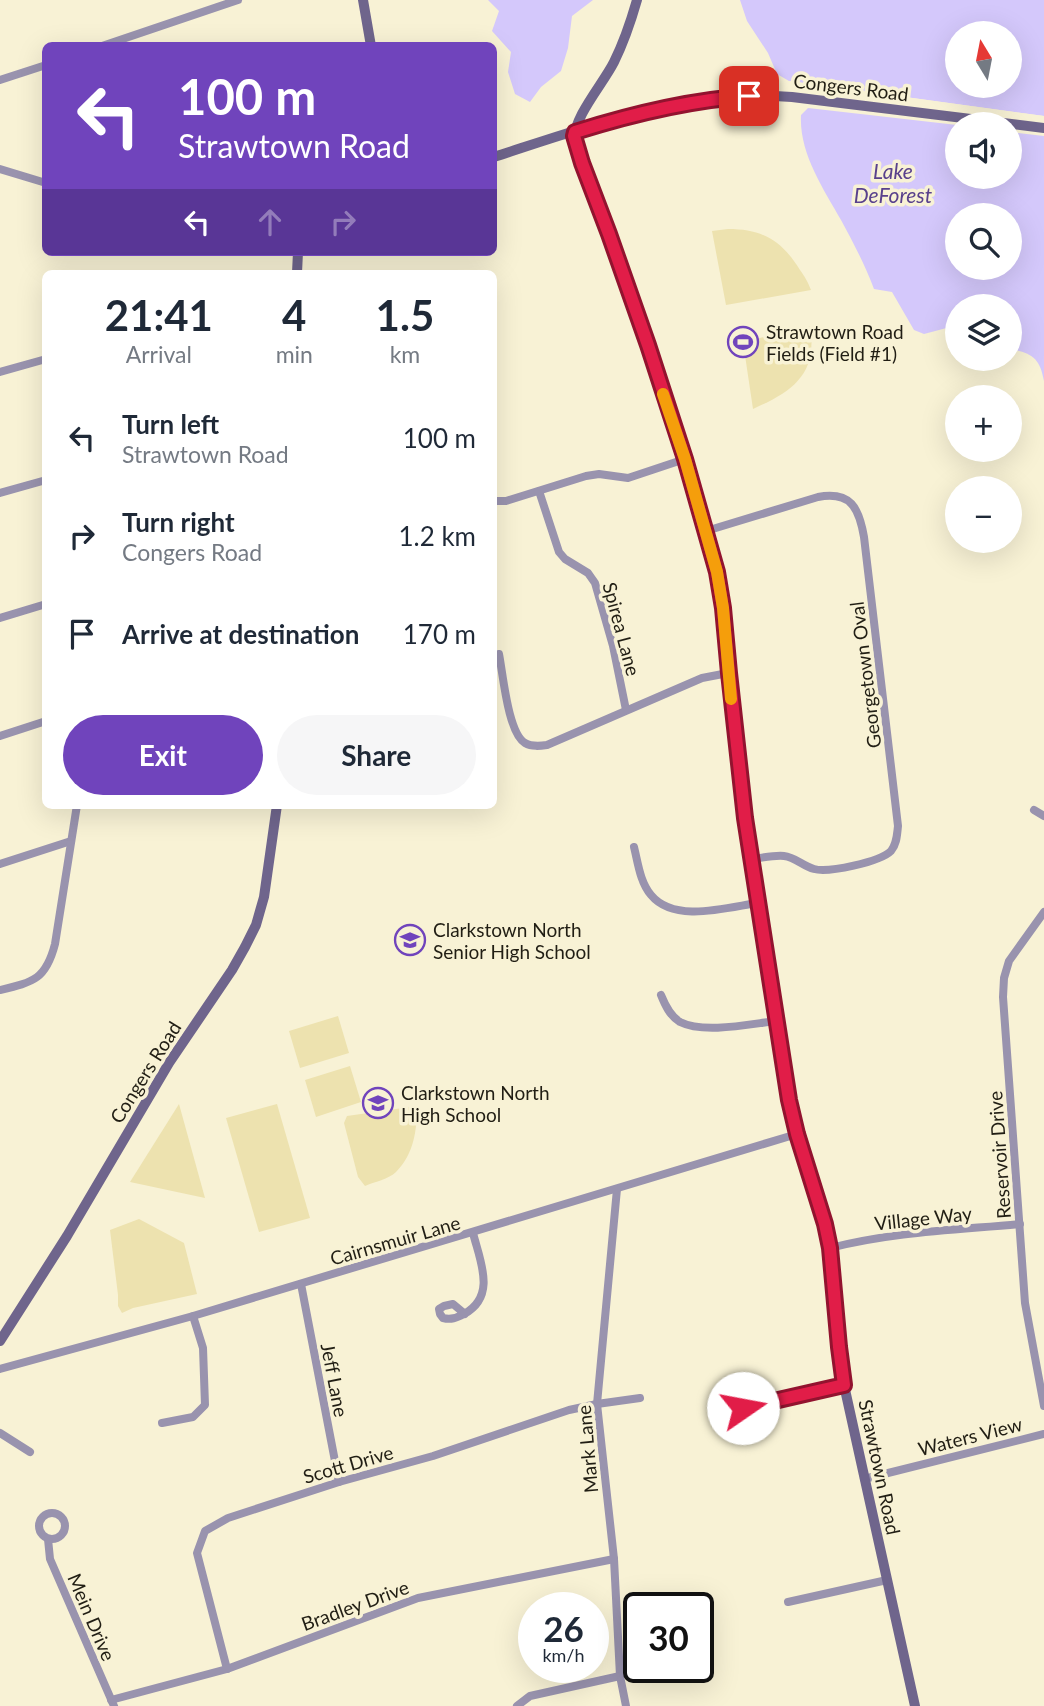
<!DOCTYPE html>
<meta charset="utf-8">
<style>
:root{--surface:#fff;--page:#f6f6f7;--text:#1f2937;--muted:#747a83;--accent:#7044bc}
body{margin:0;font-family:Lato,sans-serif;background:var(--page);color:var(--text);height:100vh;display:flex;flex-direction:column;font-size:26px;white-space:nowrap}
*{box-sizing:border-box;margin:0}
p{font-size:23px;color:var(--muted)}
.icon{flex:none;width:38px;height:38px;fill:none;stroke:currentColor;stroke-width:2;stroke-linecap:round;stroke-linejoin:round}
.map{position:relative;flex:1;overflow:hidden}
.drawer{position:absolute;left:42px;top:270px;width:455px;height:539px;display:flex;flex-direction:column;background:var(--surface);border-radius:10px;box-shadow:0 7px 28px #0002}
.drawer>*{flex:none}
.hud{position:absolute;left:42px;top:42px;width:455px;height:214px;border-radius:10px;box-shadow:0 7px 28px #0002;background:#7044bc;color:#fff;overflow:hidden}
.needle{width:46px;rotate:350deg}
.controls{position:absolute;left:945px;top:21px;display:grid;gap:14px}
.controls a{display:grid;place-items:center;width:77px;height:77px;border-radius:50%;background:var(--surface);box-shadow:0 7px 28px #0002;font-size:35px}
.speed{position:absolute;left:518px;top:1592px;display:flex;gap:14px;font-size:35px;font-weight:700;text-align:center}
.speed>*{display:grid;place-content:center;width:91px;height:91px;border-radius:50%;background:var(--surface);box-shadow:0 7px 28px #0002;line-height:1}
.speed small{font-size:18px;font-weight:400}
.speed .limit{border:4px solid #111;border-radius:10px;background:#fff;color:#111}
.pin{position:absolute;display:grid;place-items:center;width:60px;height:60px;color:#fff;margin:-30px;border-radius:14px;box-shadow:0 4px 10px #0006}
.me{position:absolute;width:77px;margin:-38px;rotate:78deg;stroke-linejoin:round;filter:drop-shadow(0 0 5px #0008)}
.turn{display:flex;align-items:center;gap:24px;height:147px;padding:0 21px;font-size:32px}
.turn .icon{width:91px;height:91px;stroke-width:2.5}
.turn b{display:block;font-size:49px;line-height:60px}
.lanes{display:flex;align-items:center;height:66px;padding:0 21px;background:#0003;justify-content:center;gap:35px;direction:ltr}
.lanes .off{opacity:.35}
.eta{display:flex;justify-content:space-evenly;align-items:center;height:119px;text-align:center}
.eta b{font-size:42px;font-weight:700;line-height:49px}
.action{display:flex;gap:14px;margin-top:auto;padding:14px 21px}
.action a{flex:1;height:80px;border-radius:42px;background:var(--accent);color:#fff;font-size:28px;font-weight:700;line-height:80px;text-align:center}
.action a+a{background:var(--page);color:var(--text)}
ul{padding:0;list-style:none}
li{display:flex;align-items:center;gap:21px;height:98px;padding:0 21px}
li div{flex:1}
li b{display:block;font-size:26px}
li em{font-style:normal}
.map>svg:first-child{display:block}
.green{fill:#ede2af}
.water{fill:#d4c8fb;fill-rule:evenodd}
.pier{fill:#f8f2d5}
.lines{fill:none;stroke-linecap:round;stroke-linejoin:round}
.street{stroke:#9993ae;stroke-width:8}
.secondary{stroke:#6f658c;stroke-width:10}
.route-casing{stroke:#92132f;stroke-width:18}
.route{stroke:#e11d48;stroke-width:12}
.slow{stroke:#f59e0b;stroke-width:12}
.labels{text-anchor:middle;dominant-baseline:central;stroke-width:7;stroke-linejoin:round;paint-order:stroke}
.street-label{font-size:19px;fill:#211e14;stroke:#f8f2d5}
.poi-label{font-size:19px;fill:#211e14;stroke:#f8f2d5;text-anchor:start}
.water-label{font-size:21px;font-style:italic;fill:#59418c;stroke:#f8f2d5}
</style>
<div class="map">
<svg width="1044" height="1706" viewBox="0 0 1044 1706">
<rect width="100%" height="100%" fill="#f8f2d5"/>
<g class="green">
<path d="M728,229C763,229 782,241 800,270C805,277 808,282 811,290L726,305L712,231Z"/>
<path d="M810,326C818,374 793,391 753,409L743,342Z"/>
<polygon points="338,1016 349,1053 300,1068 289,1031"/>
<polygon points="350,1066 361,1102 316,1117 305,1080"/>
<polygon points="179,1104 205,1198 130,1182"/>
<polygon points="277,1104 310,1218 259,1232 226,1118"/>
<path d="M417,1106C417,1130 414,1154 396,1172C389,1179 374,1182 365,1186L358,1177L344,1123L347,1116Z"/>
<polygon points="139,1219 184,1243 197,1294 133,1308 122,1313 118,1306 118,1295 110,1230"/>
</g>
<g class="water">
<polygon points="488,0 593,0 572,16 568,48 561,71 541,87 530,102 515,94 508,72 511,52 492,31 499,11"/>
<path d="M740,0H1044V116L789,81L777,74L768,53L747,21ZM957,33H1010V86H957Z"/>
<path d="M808,108L957,125V177H1010V132L1044,136V381C1040,358 1032,353 1010,349V306H957V327L954,326L924,334L914,330L892,292L874,289C865,265 853,242 841,220C823,188 799,153 801,115ZM957,215H1010V268H957Z"/>
</g>
<polygon class="pier" points="789,81 1044,116 1044,119 846,94 792,85"/>
<g class="lines">
<g class="street">
<polyline points="102,46 238,0"/>
<polyline points="0,80 46,65"/>
<polyline points="0,169 46,183"/>
<polyline points="0,372 46,359"/>
<polyline points="539,491 559,552 565,559 588,573 595,583 613,646 626,710"/>
<polyline points="0,493 46,480"/>
<polyline points="495,501 506,501 586,476 599,474 628,478 685,459"/>
<path d="M706,531L818,497C851,491 859,508 864,537L898,826C897,834 897,844 891,851C880,862 828,873 814,869C803,866 795,857 784,856C774,855 762,858 752,859"/>
<polyline points="0,618 46,604"/>
<path d="M499,654C503,674 508,733 525,743C532,747 540,746 547,745L702,678L728,673"/>
<polyline points="0,736 46,721"/>
<polyline points="1034,810 1044,816"/>
<path d="M634,847C638,863 640,882 651,895C674,923 725,908 757,903"/>
<polyline points="0,864 71,841"/>
<polyline points="1044,912 1009,961 1004,978 1003,997 1025,1303 1044,1406"/>
<path d="M0,990C34,982 46,979 55,944L77,805"/>
<path d="M661,995C665,1005 670,1016 680,1022C704,1034 750,1024 776,1021"/>
<polyline points="617,1189 597,1404 614,1559 620,1676 626,1706"/>
<path d="M830,1248C892,1232 956,1230 1020,1224"/>
<polyline points="301,1284 339,1482"/>
<path d="M465,1314L453,1304L444,1306L439,1309L440,1314L443,1318C451,1320 456,1318 464,1314C497,1296 480,1261 473,1233"/>
<polyline points="0,1369 193,1316 797,1134"/>
<circle cx="730" cy="1409" r="13"/>
<polyline points="743,1408 844,1385"/>
<polyline points="162,1423 193,1417 205,1405 203,1348 193,1316"/>
<polyline points="0,1433 30,1452"/>
<polyline points="864,1479 1044,1434"/>
<circle cx="52" cy="1526" r="13"/>
<polyline points="48,1539 50,1559 114,1706"/>
<polyline points="788,1602 887,1580"/>
<polyline points="227,1669 197,1553 205,1531 228,1518 339,1482 433,1456 569,1410 597,1404 640,1398"/>
<polyline points="111,1700 227,1669 418,1598 614,1559"/>
<polyline points="517,1706 530,1696 620,1676"/>
</g>
<g class="secondary">
<polyline points="363,0 371,46"/>
<path d="M637,0C631,21 624,42 614,62C603,84 574,116 574,140L648,345L685,459L717,572L723,608L728,673L745,818L789,1100L797,1134L825,1224L830,1248L839,1347L844,1385L915,1706"/>
<path d="M494,157C577,130 665,98 754,95C766,95 779,96 792,97L1044,128"/>
<polyline points="297,273 298,252"/>
<polyline points="0,1341 67,1236 169,1063 232,970 245,947 256,925 264,897 277,805"/>
</g>
</g>
<g class="lines">
<g class="route-casing">
<path id="route" d="M743,1408L844,1385L839,1347L830,1248L825,1224L797,1134L789,1100L745,818L729,673L723,608L717,572L685,459L648,345L609,234L582,163L574,136L575,132C632,114 689,100 749,96"/>
</g>
<use href="#route" class="route"/>
<polyline class="slow" points="663,394 685,459 717,572 723,608 731,699"/>
</g>
<defs>
<g id="stadium-ring" transform="scale(1.575)"><circle r="9.5" fill="#f8f2d5" stroke="#7044bc" stroke-width="1.5"/><path d="M0-5a6.5 5 0 1 0 0 10a6.5 5 0 1 0 0-10ZM-3.5-1.8h7v3.6h-7Z" fill="#7044bc"/></g>
<g id="school-ring" transform="scale(1.575)"><circle r="9.5" fill="#f8f2d5" stroke="#7044bc" stroke-width="1.5"/><path d="M0-5L7-2L0 1L-7-2ZM-4 1L0 2.5L4 1V4Q0 6-4 4Z" fill="#7044bc"/></g>
</defs>
<g fill-rule="evenodd">
<use href="#stadium-ring" x="743" y="342"/>
<use href="#school-ring" x="410" y="940"/>
<use href="#school-ring" x="378" y="1103"/>
</g>
<g class="labels">
<g class="street-label">
<text transform="translate(851 87) rotate(7)">Congers Road</text>
<text transform="translate(622 629) rotate(75)">Spirea Lane</text>
<text transform="translate(865 675) rotate(-97)">Georgetown Oval</text>
<text transform="translate(145 1072) rotate(-58)">Congers Road</text>
<text transform="translate(999 1155) rotate(-94)">Reservoir Drive</text>
<text transform="translate(923 1218) rotate(-6)">Village Way</text>
<text transform="translate(395 1240) rotate(-16)">Cairnsmuir Lane</text>
<text transform="translate(335 1380) rotate(79)">Jeff Lane</text>
<text transform="translate(970 1436) rotate(-14)">Waters View</text>
<text transform="translate(587 1449) rotate(-95)">Mark Lane</text>
<text transform="translate(348 1464) rotate(-16)">Scott Drive</text>
<text transform="translate(880 1467) rotate(78)">Strawtown Road</text>
<text transform="translate(355 1605) rotate(-20)">Bradley Drive</text>
<text transform="translate(92 1617) rotate(67)">Mein Drive</text>
</g>
<g class="poi-label">
<text x="766" y="331">Strawtown Road<tspan x="766" dy="22">Fields (Field #1)</tspan></text>
<text x="433" y="929">Clarkstown North<tspan x="433" dy="22">Senior High School</tspan></text>
<text x="401" y="1092">Clarkstown North<tspan x="401" dy="22">High School</tspan></text>
</g>
<g class="water-label">
<text x="893" y="170">Lake<tspan x="893" dy="24">DeForest</tspan></text>
</g>
</g>
</svg>
<div class="controls">
<a><svg class="needle" viewBox="-14 -14 28 28"><path d="M0-13l5 13h-10z" fill="#e53935"/><path d="M0 13l5-13h-10z" fill="#747a83"/></svg></a>
<a><svg class="icon" aria-label="sound" viewBox="0 0 24 24"><path d="M4 9h4l5-4v14l-5-4H4zM17 9q2 3 0 6"/></svg></a>
<a><svg class="icon" aria-label="search" viewBox="0 0 24 24"><circle cx="10" cy="10" r="6"/><path d="M15 15l6 6"/></svg></a>
<a><svg class="icon" aria-label="layers" viewBox="0 0 24 24"><path d="M12 4l9 5-9 5-9-5zM3 14l9 5 9-5"/></svg></a>
<a>+</a>
<a>−</a>
</div>
<div class="speed"><div>26<small>km/h</small></div><div class="limit">30</div></div>
<div class="pin" style="left:749px;top:96px;background:#d93025"><svg class="icon" aria-label="arrive" viewBox="0 0 24 24"><path d="M6 21V4h12l-3 4 3 4H6"/></svg></div>
<svg class="me" style="left:743px;top:1408px" viewBox="-20 -20 40 40"><circle r="19" fill="#fff"/><path d="M0-13L10 11 0 6-10 11z" fill="#e11d48"/></svg>
<div class="hud">
<div class="turn"><svg class="icon" aria-label="left" viewBox="0 0 24 24"><path d="M17 20v-9H6M10 6l-5 5 5 5"/></svg><div><b>100 m</b>Strawtown Road</div></div>
<div class="lanes"><svg class="icon" aria-label="left" viewBox="0 0 24 24"><path d="M17 20v-9H6M10 6l-5 5 5 5"/></svg><svg class="icon off" aria-label="ahead" viewBox="0 0 24 24"><path d="M12 20V5M6 11l6-6 6 6"/></svg><svg class="icon off" aria-label="right" viewBox="0 0 24 24"><path d="M7 20v-9h11M14 6l5 5-5 5"/></svg></div>
</div>
<section class="drawer">
<div class="eta">
<div><b>21:41</b><p>Arrival</p></div>
<div><b>4</b><p>min</p></div>
<div><b>1.5</b><p>km</p></div>
</div>
<ul>
<li><svg class="icon" aria-label="left" viewBox="0 0 24 24"><path d="M17 20v-9H6M10 6l-5 5 5 5"/></svg><div><b>Turn left</b><p>Strawtown Road</p></div><em>100 m</em></li>
<li><svg class="icon" aria-label="right" viewBox="0 0 24 24"><path d="M7 20v-9h11M14 6l5 5-5 5"/></svg><div><b>Turn right</b><p>Congers Road</p></div><em>1.2 km</em></li>
<li><svg class="icon" aria-label="arrive" viewBox="0 0 24 24"><path d="M6 21V4h12l-3 4 3 4H6"/></svg><div><b>Arrive at destination</b></div><em>170 m</em></li>
</ul>
<div class="action"><a>Exit</a><a>Share</a></div>
</section>
</div>
